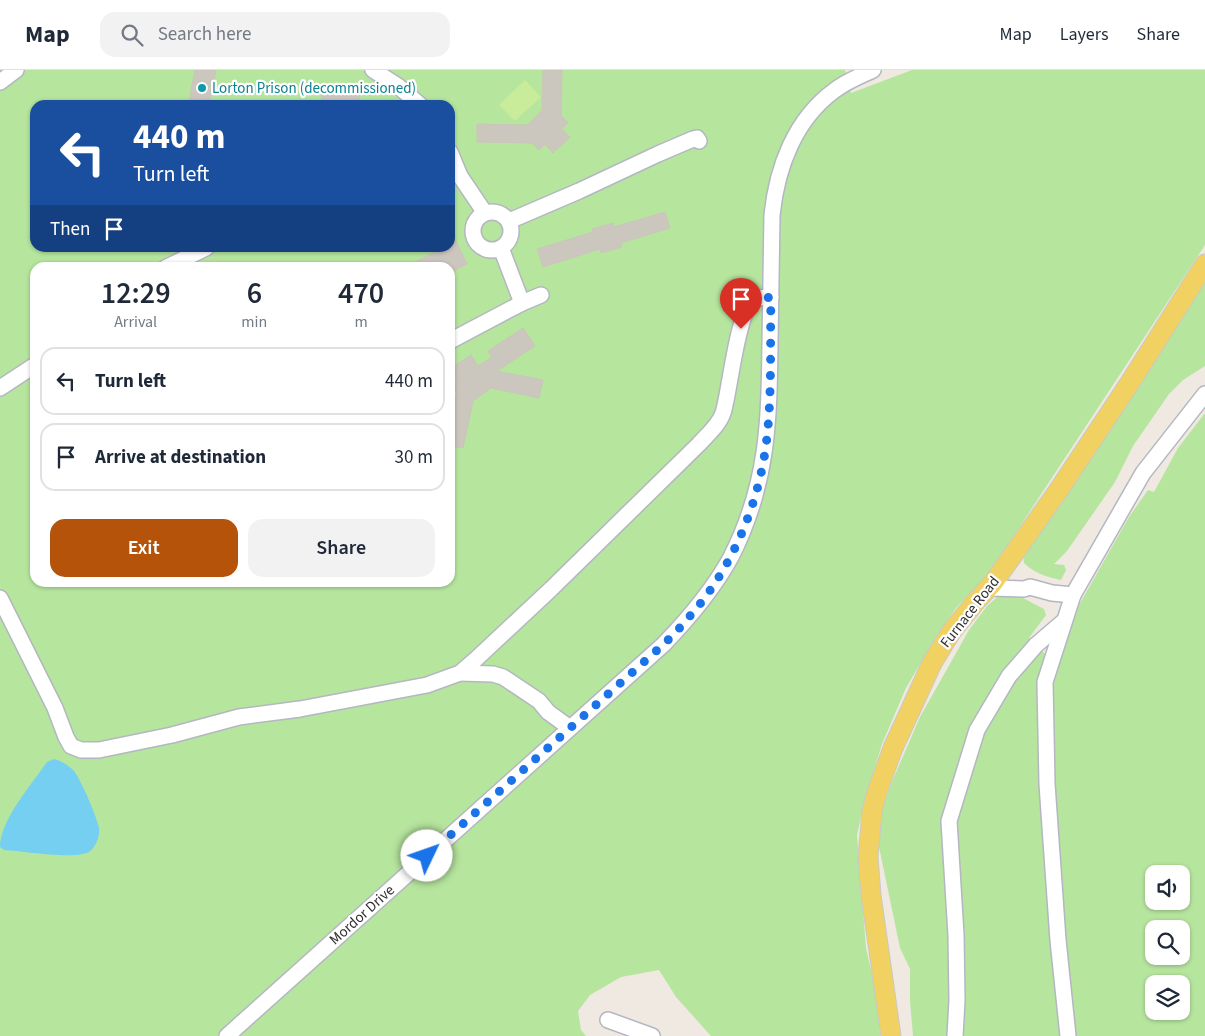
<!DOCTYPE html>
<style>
:root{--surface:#fff;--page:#f2f2f3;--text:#1f2937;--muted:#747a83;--line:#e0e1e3;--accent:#b45309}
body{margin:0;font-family:"Source Sans 3",sans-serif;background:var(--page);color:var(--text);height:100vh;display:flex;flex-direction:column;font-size:19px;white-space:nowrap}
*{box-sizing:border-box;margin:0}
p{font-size:16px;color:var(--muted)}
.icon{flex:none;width:28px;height:28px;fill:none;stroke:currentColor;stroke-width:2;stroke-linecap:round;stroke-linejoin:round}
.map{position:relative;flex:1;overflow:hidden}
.details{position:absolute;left:30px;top:192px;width:425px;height:325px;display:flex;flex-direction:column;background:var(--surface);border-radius:15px;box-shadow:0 1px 4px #0004}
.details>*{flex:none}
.hud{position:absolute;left:30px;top:30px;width:425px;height:152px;border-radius:15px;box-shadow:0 1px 4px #0004;background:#1a4fa0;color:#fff;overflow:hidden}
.controls{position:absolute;left:1145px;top:795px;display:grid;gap:10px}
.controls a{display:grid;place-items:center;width:45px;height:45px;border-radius:10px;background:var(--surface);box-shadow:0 1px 4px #0004;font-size:25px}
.pin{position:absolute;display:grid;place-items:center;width:42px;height:42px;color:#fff;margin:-51px -21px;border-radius:50% 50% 50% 0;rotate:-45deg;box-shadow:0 0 5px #0007}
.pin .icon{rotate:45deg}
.me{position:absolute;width:55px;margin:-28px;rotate:48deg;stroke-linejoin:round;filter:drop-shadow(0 0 4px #0008)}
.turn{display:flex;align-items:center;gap:18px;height:105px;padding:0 20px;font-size:22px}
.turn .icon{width:65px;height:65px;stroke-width:2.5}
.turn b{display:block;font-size:35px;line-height:42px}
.then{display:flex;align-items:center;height:48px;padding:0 20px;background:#0003;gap:10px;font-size:19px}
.eta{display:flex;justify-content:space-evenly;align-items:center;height:85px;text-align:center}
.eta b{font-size:30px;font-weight:600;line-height:35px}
.cta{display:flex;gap:10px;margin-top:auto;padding:10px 20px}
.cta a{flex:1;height:58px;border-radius:15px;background:var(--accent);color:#fff;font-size:20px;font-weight:600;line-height:58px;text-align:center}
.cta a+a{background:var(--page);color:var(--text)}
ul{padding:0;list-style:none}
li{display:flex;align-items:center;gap:15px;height:68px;margin:0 10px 8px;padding:0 10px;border:2px solid var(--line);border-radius:15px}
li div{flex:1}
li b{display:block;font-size:19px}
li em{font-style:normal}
header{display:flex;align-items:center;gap:30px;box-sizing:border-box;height:70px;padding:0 25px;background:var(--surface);border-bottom:1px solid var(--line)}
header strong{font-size:24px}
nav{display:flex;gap:28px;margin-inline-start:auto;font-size:18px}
.search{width:350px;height:45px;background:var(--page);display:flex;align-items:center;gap:12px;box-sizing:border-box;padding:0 18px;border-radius:15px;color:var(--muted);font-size:19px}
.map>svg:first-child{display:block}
.green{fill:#b6e59e;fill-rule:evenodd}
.pitch{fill:#c9ec9a}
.water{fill:#75cff0}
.building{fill:#cbc7bf;stroke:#cbc5ba}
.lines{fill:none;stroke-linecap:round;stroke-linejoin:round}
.minor-casing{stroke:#b4b7c1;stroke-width:18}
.major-casing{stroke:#c9c9c9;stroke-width:21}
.minor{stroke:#fff;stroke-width:15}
.major{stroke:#f2d163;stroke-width:19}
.route{stroke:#1a73e8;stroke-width:9;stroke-dasharray:0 16.2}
.culture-dot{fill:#0f9aa8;stroke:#fff;stroke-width:2}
.labels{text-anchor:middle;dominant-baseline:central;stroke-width:4.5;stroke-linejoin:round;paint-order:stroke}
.culture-label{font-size:15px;fill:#0d838f;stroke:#fff;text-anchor:start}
.street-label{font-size:15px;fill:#2e2e2e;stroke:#fff}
</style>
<header>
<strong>Map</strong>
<div class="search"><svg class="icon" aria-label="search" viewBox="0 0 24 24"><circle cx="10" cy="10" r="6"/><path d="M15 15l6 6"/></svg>Search here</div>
<nav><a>Map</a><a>Layers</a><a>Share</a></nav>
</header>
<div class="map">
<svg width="1205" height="966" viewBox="0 0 1205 966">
<rect width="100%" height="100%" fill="#efe9e1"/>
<g class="green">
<path d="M0,0H845L851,23L912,0H1205V175L990,502L956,538L937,565L906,618L882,674L864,733L857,765L866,878L879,935L880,966H711L676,927L659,900L621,907L590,925L578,941L581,960L586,966H0ZM35,35H450V178H35ZM35,198H450V512H35Z"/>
<path d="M1205,209V296L1183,310L1169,324L1133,376L1115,412L1067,481L1054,494L1064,495L1066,500L1061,510C1047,507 1034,503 1024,493L1023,484Z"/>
<path d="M1205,343V966H913L910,931V899L900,878L877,767L881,741L891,714L920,647L969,560L987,536L996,528L1005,524L1017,525L1044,539L1046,545L1029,568L1044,583L1061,589L1068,564L1079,535L1129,447L1148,420L1154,422L1178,378ZM1154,804H1181V831H1154ZM1154,859H1181V886H1154ZM1154,914H1181V941H1154Z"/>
</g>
<polygon class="pitch" points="525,10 541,27 515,51 499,35"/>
<path class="water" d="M54,689C62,691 68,695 74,701C81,710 97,747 99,758C100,766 96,777 89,782C74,790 23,781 4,780L0,777C0,750 32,714 47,692Z"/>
<g class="building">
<polygon points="195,0 216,0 209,35 188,35"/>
<polygon points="543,0 562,0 561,45 568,53 562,59 570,67 553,83 545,74 539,80 532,73 477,72 477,54 527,55 542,40"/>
<polygon points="359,20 360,35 322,35 321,22"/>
<polygon points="665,142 670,158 621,173 622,177 601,183 600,179 543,197 537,179 593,162 592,159 613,153 614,157"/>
<polygon points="450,159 467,194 450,203 450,198 403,198 435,182 433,178 450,178"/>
<polygon points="523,258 535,276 497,301 543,310 539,328 491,318 473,331 463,378 450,376 450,355 457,323 450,313 457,308 450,299 471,285 478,296 492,287 488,281"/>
</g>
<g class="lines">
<g class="minor-casing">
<g id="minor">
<polyline points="373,0 398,16 420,35"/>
<polyline points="0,12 16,0"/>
<polyline points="450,82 460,106 485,143"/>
<circle cx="492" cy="161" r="19"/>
<polyline points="509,151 579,121 658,84 693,69 697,68 699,71"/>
<polyline points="501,178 522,233"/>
<polyline points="165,198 206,178"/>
<polyline points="450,271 522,233 541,225"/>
<polyline points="0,318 35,295"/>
<polyline points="988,518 1024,519 1030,517 1052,523 1073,525"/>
<path d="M0,528L55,638L66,667L71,676L81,680H99L172,665L239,647L300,639L427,615L460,603L475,590L551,519L699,374C707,365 719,355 723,343C730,322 737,239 755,229C759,227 766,228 771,227"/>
<polyline points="460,603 493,604 503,607 539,631 548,642 570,658"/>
<polyline points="608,950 652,966"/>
<path d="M227,966L664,574C690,547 713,520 731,487C768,414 769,353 770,273C771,231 771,188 772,145C777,97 795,49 835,20C847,11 860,6 873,0"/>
<polyline points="955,966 957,930 956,865 949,751 977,660 1009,606 1036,575 1064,551"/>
<polyline points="1068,966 1058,870 1047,714 1045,612 1073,525 1143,403 1205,324"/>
</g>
</g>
<g class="major-casing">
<polyline id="major" points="891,966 871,825 868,787 872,741 877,722 893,678 932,593 951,562 977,530 993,513 1058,421 1129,314 1205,194"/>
</g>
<use href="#minor" class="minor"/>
<use href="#major" class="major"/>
</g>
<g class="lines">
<path class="route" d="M427,786L664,574C673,565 682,556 690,546C733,497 760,432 767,367C772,321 770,274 771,227C746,231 748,237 741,259"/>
</g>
<circle class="culture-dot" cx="202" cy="18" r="5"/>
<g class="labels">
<g class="culture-label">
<text x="212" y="18">Lorton Prison (decommissioned)</text>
</g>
<g class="street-label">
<text transform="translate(970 542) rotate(-52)">Furnace Road</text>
<text transform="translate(362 845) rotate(-42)">Mordor Drive</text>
</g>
</g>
</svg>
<div class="controls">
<a><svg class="icon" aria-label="sound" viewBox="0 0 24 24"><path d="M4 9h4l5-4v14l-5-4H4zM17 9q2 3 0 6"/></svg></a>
<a><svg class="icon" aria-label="search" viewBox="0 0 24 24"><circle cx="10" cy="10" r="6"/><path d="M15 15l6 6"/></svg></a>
<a><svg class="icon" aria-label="layers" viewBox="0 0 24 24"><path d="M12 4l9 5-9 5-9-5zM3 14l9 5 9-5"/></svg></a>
</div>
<div class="pin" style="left:741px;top:259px;background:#d93025"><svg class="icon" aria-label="arrive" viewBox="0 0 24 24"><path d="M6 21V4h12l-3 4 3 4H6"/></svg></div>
<svg class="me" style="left:427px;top:786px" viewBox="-20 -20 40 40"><circle r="19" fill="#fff"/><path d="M0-13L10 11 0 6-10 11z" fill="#1a73e8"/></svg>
<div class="hud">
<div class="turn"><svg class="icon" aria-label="left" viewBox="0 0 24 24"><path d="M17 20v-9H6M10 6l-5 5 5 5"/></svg><div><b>440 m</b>Turn left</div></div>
<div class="then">Then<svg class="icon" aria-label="arrive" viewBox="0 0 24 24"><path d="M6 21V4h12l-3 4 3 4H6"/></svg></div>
</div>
<section class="details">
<div class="eta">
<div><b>12:29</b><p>Arrival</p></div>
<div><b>6</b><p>min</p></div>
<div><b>470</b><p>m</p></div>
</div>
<ul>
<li><svg class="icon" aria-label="left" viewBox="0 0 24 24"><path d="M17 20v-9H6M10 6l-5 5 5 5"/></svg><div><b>Turn left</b></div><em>440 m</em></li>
<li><svg class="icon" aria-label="arrive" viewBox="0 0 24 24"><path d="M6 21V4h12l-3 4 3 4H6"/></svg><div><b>Arrive at destination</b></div><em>30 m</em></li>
</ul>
<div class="cta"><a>Exit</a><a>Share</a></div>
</section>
</div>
